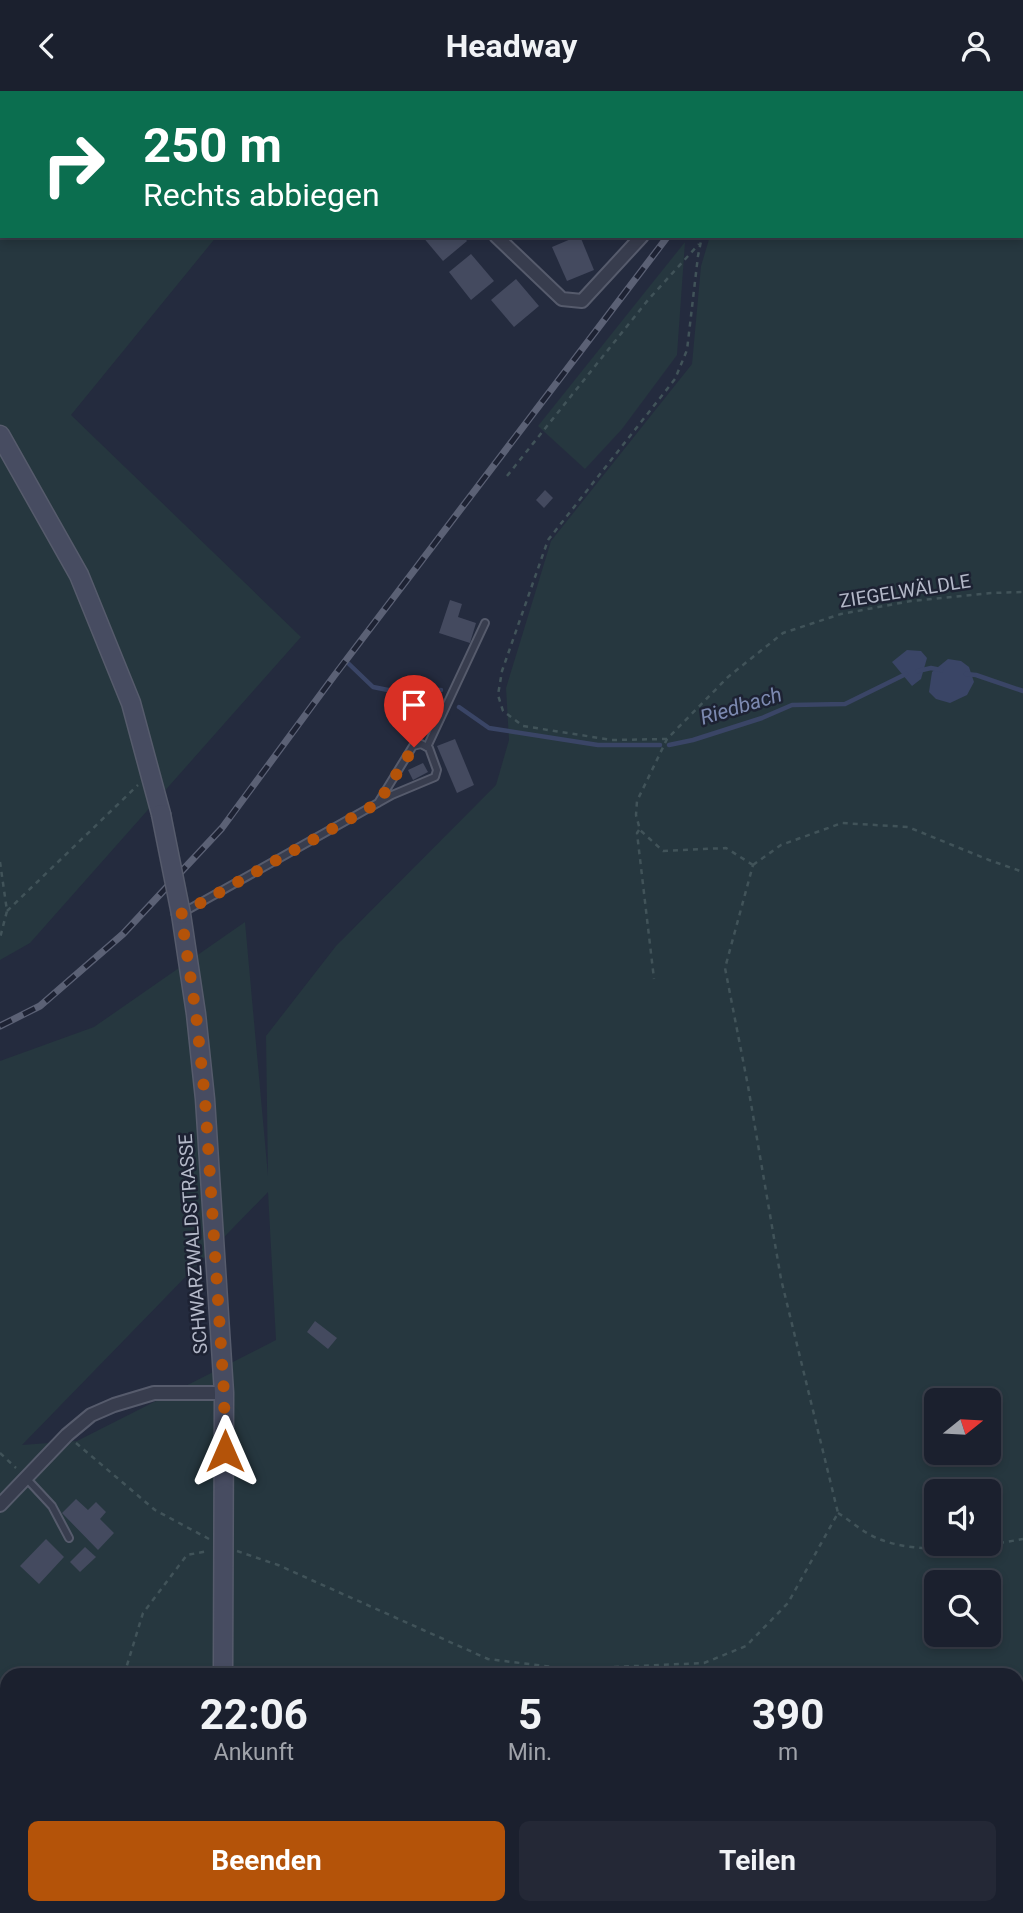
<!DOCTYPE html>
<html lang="de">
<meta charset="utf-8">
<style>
:root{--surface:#1b202e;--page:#242836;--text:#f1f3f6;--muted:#a0a3aa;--line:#393e4a;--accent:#b45309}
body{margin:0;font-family:Roboto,sans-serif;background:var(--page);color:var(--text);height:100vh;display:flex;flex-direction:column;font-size:26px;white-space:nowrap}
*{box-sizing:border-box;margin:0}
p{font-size:23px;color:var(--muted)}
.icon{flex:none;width:38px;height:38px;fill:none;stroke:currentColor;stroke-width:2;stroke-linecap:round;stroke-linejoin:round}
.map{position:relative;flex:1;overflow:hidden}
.sheet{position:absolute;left:0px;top:1577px;width:1024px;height:247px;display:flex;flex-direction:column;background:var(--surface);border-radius:21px 21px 0 0;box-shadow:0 4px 10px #0003,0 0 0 2px var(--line)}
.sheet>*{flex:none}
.top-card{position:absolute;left:0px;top:0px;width:1024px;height:147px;box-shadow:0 4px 10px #0003,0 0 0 2px var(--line);background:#0b6e4f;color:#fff;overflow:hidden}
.needle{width:46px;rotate:72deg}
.buttons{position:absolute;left:924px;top:1297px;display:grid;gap:14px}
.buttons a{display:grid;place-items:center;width:77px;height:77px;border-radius:10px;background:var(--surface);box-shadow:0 4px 10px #0003,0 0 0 2px var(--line);font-size:35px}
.pin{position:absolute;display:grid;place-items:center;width:60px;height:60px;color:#fff;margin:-72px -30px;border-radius:50% 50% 50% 0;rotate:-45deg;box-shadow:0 0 7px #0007}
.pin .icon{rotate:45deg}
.me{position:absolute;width:77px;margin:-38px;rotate:0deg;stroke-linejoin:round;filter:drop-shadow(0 0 5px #0008)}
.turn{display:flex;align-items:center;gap:24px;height:147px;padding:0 28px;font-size:32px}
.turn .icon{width:91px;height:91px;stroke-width:2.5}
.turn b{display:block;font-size:49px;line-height:60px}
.eta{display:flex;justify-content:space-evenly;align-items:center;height:119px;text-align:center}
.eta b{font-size:42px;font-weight:700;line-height:49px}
.button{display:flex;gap:14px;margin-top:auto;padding:14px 28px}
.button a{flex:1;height:80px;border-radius:10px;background:var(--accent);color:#fff;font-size:28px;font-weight:700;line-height:80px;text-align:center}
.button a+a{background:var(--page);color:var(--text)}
header{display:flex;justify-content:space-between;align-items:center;height:91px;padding:0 28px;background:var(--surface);font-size:32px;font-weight:700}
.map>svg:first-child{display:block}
.green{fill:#26373f;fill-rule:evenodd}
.water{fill:#3a4566}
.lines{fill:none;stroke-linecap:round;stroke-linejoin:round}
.stream{stroke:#3a4566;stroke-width:4.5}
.building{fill:#444a5f}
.service-casing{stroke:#565b6c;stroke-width:10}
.minor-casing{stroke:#565b6c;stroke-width:16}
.tertiary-casing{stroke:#565b6c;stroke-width:19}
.secondary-casing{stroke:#565b6c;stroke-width:21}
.primary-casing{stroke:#414657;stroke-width:24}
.path{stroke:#415359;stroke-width:2.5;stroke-dasharray:5 5;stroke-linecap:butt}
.service{stroke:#383d4e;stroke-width:6}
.minor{stroke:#383d4e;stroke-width:12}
.tertiary{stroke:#383d4e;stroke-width:16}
.secondary{stroke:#474c61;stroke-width:18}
.primary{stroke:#565c6e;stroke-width:21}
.rail-casing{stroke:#5b6175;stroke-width:7}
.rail{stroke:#1d2233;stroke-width:4.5;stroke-dasharray:13;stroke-linecap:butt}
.secondary-bridge-casing{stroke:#565b6c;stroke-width:21;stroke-linecap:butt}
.secondary-bridge{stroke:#474c61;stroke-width:18}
.route{stroke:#b45309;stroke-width:12;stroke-dasharray:0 21.6}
.labels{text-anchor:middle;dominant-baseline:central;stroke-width:5;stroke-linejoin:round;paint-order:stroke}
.street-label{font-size:19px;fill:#b4b9c9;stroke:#1d2233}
.water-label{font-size:21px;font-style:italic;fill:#7c89b0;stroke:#1d2233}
</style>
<header><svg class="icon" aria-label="back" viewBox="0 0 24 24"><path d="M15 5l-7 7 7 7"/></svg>Headway<svg class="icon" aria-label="person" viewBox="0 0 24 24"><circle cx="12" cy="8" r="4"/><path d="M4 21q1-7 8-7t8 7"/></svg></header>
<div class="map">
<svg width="1023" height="1822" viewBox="0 0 1023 1822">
<rect width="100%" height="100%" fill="#242b3e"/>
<g class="green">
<polygon points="0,0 293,0 295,2 2,2 2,145 217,145 71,324 301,546 30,852 0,869"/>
<path d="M810,0H1023V1822H0V970L94,936L245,831L268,1085L266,945L336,855L496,694L509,649L506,597L551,450L692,273L701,175L710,145H1022V2H808ZM268,1101L276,1249L77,1350L22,1354ZM936,1309H989V1362H936ZM936,1400H989V1452H936ZM936,1491H989V1544H936ZM7,1584H1017V1816H7Z"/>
<polygon points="685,151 677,264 622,338 585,378 538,335"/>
</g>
<g class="water">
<polygon points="907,559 921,560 927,567 921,588 912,595 892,571"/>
<polygon points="948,568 961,570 969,576 974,591 967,604 950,612 936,608 929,601 932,581"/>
</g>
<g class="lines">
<g class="stream">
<polyline points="349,573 373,596 398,601 441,599"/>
<polyline points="918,580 931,577 941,579"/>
<polyline points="966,583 976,584 1023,600"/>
<polyline points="459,616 489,637 598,654 660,654"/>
<polyline points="669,654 693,649 762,627 792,614 845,613 906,583"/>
</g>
</g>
<g class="building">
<polygon points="422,145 463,145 467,150 443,170"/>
<polygon points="578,145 580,145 594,179 567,190 552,156"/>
<polygon points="471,163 494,190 471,209 449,181"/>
<polygon points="516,188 539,215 514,236 491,209"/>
<polygon points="545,399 553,407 544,417 536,409"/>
<polygon points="450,509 462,513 458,526 476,532 470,552 439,542"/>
<polygon points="415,621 433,627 428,644 410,638"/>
<polygon points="455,648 474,694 457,702 437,655"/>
<polygon points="423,672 428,681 413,689 408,679"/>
<polygon points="315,1230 337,1247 328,1258 307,1241"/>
<polygon points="76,1408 88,1419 96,1411 106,1421 100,1428 114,1442 98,1459 62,1422"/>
<polygon points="46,1448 64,1466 39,1493 20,1475"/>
<polygon points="85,1456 96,1466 80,1481 70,1471"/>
</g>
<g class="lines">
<g class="service-casing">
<g id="service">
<polyline points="427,656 485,532"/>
<polyline points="182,822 392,704 435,686 437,679 429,657 421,653 413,655 378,712"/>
<polyline points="26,1387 52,1415 69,1447"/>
</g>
</g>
<g class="minor-casing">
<g id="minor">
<polyline points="690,0 691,2"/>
<polyline points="531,2 533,0"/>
<polyline points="496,145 562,208 582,210 642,145"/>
<polyline points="0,1414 67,1344 91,1324 114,1314 154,1302 224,1302"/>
</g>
</g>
<g class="tertiary-casing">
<polyline id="tertiary" points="219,1822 219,1816"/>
</g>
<g class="secondary-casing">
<g id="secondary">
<polyline points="0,344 79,484 131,612 161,723"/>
<polyline points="181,823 196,923 205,1008 224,1302 223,1584"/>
</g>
</g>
<g class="primary-casing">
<g id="primary">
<polyline points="1017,1765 1023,1764"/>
<polyline points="612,1816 614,1822"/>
<polyline points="679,1816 695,1822"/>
<polyline points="238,1822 241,1816"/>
<polyline points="633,1822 633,1816"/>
<polyline points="707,1822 736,1816"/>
</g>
</g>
<g class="path">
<polyline points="804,2 806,0"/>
<polyline points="507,385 648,209 699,153"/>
<polyline points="667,648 612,649 523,635 503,620 498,604 502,580 548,449 675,288 687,259 698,165 702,145"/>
<polyline points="639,739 637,742 654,888"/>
<polyline points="0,771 7,820 0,847"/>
<polyline points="753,774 726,757 663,760 640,739 636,724 637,710 667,648 728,586 783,542 841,523 911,510 991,502 1023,501"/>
<polyline points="753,774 781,754 842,732 908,736 989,769 1023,781"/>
<polyline points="7,820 138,694"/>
<polyline points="76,1352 155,1419 209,1448"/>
<polyline points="0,1362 16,1377"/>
<path d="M838,1422C851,1430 865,1443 879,1448C923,1465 978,1456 1023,1448"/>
<polyline points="237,1460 278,1474 488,1568 569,1578 704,1572 746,1555 788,1512 838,1422 781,1188 748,995 725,877 753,774"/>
<polyline points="124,1584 143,1522 187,1464 208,1460"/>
<polyline points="0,1806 7,1797"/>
</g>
<use href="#service" class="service"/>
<use href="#minor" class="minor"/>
<use href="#tertiary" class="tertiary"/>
<use href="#secondary" class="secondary"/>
<use href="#primary" class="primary"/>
<g class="rail-casing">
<g id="rail">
<polyline points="778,2 779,0"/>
<polyline points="0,935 40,915 123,843 222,737 334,585 668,145"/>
</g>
</g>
<use href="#rail" class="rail"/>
<g class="secondary-bridge-casing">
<polyline id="secondary-bridge" points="161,723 181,823"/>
</g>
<use href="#secondary-bridge" class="secondary-bridge"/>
</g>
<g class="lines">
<polyline class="route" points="225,1360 224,1302 205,1008 196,923 181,823 378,712 414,656"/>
</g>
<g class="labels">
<g class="street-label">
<text transform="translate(905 500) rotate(-9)">ZIEGELWÄLDLE</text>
<text transform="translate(193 1153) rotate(-94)">SCHWARZWALDSTRASSE</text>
</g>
<g class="water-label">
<text transform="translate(741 615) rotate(-17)">Riedbach</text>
</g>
</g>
</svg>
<div class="buttons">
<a><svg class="needle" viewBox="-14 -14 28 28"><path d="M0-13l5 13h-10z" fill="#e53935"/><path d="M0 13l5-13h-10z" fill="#a0a3aa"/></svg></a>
<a><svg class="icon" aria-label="sound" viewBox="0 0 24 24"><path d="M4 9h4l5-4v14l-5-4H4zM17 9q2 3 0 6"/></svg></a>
<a><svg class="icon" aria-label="search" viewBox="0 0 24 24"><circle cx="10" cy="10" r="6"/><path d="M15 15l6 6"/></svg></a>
</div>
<div class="pin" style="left:414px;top:656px;background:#d93025"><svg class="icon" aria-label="arrive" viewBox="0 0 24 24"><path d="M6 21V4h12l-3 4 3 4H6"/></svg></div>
<svg class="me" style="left:225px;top:1360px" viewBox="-20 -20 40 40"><path d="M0-17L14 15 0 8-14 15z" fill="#b45309" stroke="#fff" stroke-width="4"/></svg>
<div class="top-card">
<div class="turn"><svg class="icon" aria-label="right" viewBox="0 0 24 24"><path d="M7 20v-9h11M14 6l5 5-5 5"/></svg><div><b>250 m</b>Rechts abbiegen</div></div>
</div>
<section class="sheet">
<div class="eta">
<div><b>22:06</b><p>Ankunft</p></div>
<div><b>5</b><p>Min.</p></div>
<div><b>390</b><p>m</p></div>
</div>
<div class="button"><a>Beenden</a><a>Teilen</a></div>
</section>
</div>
